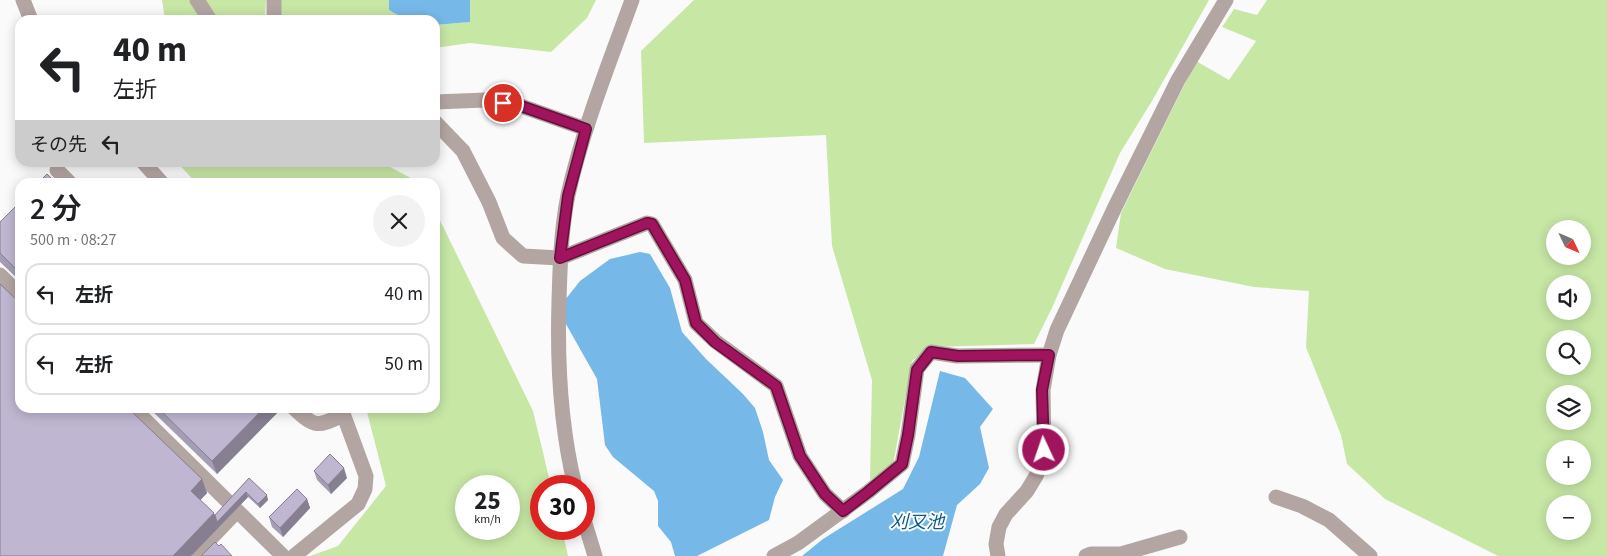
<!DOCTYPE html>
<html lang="ja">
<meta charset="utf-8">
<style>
:root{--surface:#fff;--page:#f2f2f2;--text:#202124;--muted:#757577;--line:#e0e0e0}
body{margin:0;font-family:"Source Sans 3","Noto Sans JP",sans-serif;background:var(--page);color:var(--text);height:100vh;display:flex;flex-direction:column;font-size:19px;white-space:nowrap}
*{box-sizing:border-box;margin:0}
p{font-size:16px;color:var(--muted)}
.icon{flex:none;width:28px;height:28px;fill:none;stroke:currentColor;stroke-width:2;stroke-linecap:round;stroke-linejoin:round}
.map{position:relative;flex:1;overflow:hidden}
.side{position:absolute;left:15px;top:178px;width:425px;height:235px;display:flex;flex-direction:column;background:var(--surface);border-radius:15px;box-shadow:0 2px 12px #0003}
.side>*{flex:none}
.hud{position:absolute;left:15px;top:15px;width:425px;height:152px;border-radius:15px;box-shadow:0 2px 12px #0003;background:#fff;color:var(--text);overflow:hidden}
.needle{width:32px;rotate:134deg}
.fabs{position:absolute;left:1546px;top:220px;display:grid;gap:10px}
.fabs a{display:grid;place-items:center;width:45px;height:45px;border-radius:50%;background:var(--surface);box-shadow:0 2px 12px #0003;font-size:25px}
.speed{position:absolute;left:455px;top:475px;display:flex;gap:10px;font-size:25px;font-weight:700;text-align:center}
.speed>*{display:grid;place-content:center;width:65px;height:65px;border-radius:50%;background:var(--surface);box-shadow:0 2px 12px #0003;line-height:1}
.speed small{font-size:12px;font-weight:400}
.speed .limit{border:8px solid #d22;background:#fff;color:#111}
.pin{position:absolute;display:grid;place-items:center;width:42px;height:42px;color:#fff;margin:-21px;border:2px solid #fff;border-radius:50%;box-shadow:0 1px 5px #0007}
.me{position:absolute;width:55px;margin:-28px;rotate:357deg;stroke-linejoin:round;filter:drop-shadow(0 0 4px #0008)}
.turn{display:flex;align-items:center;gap:18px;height:105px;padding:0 15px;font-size:22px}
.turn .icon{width:65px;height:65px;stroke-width:2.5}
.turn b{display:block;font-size:35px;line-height:42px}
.then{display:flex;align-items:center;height:48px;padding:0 15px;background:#0003;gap:10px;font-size:19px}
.round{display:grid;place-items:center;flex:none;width:52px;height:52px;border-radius:26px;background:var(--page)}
.summary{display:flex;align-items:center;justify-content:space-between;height:85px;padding:0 15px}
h1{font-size:30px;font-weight:600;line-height:38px}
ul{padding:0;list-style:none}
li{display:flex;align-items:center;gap:15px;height:62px;margin:0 10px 8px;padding:0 5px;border:2px solid var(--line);border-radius:15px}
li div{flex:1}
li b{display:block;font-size:19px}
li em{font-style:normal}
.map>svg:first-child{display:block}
.green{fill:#c7e7a5;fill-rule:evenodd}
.water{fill:#76b9e8}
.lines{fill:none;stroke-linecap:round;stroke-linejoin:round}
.minor{stroke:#b3a5a2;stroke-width:15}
.wall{fill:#a49db4}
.shaded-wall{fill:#867f92}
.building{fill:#bfb6d1;stroke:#867f92}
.route-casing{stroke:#680d3d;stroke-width:12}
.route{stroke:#a0145e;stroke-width:9}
.labels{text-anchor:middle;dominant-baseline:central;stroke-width:4;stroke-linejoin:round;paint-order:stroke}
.water-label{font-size:18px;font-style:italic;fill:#0b5d89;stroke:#fafafa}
</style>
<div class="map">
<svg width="1607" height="556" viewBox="0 0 1607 556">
<rect width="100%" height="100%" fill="#fafafa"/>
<g class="green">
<polygon points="162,0 266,0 265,20 165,20"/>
<polygon points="279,0 389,0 389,10 406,20 281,20"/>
<polygon points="470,0 596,0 587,18 551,52 470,43 435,48 435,25 470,22"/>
<polygon points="694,0 1209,0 1152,101 1120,153 1051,310 1034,344 930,347 912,361 893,465 870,480 872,380 832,246 826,135 644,143 641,51"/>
<path d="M1267,0H1607V556H1498L1385,499L1347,464L1341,435L1306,347L1309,291L1254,287L1165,269L1116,248L1121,213L1196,61L1229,80L1256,41L1222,27L1234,9L1257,15ZM1555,229H1582V256H1555ZM1555,284H1582V311H1555ZM1555,339H1582V366H1555ZM1555,394H1582V421H1555ZM1555,449H1582V476H1555ZM1555,504H1582V531H1555Z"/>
<polygon points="178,163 383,163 418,182 195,182"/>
<path d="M435,210L533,411L551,486H541V529H562L568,556H310L338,546L386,486L366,408H435ZM466,486H509V529H466Z"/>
</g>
<g class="water">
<polygon points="389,0 470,0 470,22 435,25 435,20 406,20 389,10"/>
<polygon points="640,252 650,254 670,288 682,332 706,359 743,394 755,408 763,432 769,460 783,480 775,497 769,520 697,556 675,556 671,542 658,526 658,501 654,491 613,457 605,445 597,379 562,317 565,300 580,281 610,259"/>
<polygon points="940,371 965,378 993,409 980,427 989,468 980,484 957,505 943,556 802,556 823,539 903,489 919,457"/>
</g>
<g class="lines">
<g class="minor">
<polyline points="23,0 31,20"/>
<polyline points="197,0 210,20"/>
<polyline points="274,0 274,20"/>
<polyline points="435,102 485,100 521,106 586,129"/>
<polyline points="435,122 463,151 489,202 503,238 523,256 560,258 647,223 652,224 685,280 696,323 715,341 776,386 800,456 825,494 843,511"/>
<polyline points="143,162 161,182"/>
<polyline points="57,170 69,182"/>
<polyline points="0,275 20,295"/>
<polyline points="133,408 283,556"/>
<path d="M294,408C315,428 317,427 343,415"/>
<path d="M575,486C560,425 557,364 559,301C560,266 561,230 568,195C583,128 609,64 632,0"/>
<polyline points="1276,497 1302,506 1329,520 1370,556"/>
<polyline points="584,520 595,556"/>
<polyline points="194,556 237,511"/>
<polyline points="294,556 358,504 365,489 366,476 341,408"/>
<polyline points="774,556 798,543 868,492 902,464 908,435 917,369 931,352 957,356 1049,355"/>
<polyline points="998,556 996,544 999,527 1006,514 1027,491 1036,476 1041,463 1044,450 1043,390 1049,355 1057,330 1115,207 1178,80 1226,0"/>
<polyline points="1086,556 1091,554 1121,554 1180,537"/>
</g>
</g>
<g class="wall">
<polygon points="20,202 20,281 0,262 0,222"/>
<polygon points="149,408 279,408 280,410 217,474"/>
<polygon points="314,471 347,478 331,494 317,480"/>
<polygon points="249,478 268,500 260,508 248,497 191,556 0,556 202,479 207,493 200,500 215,515"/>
<polygon points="307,499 310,508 283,537 272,527 269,517"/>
</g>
<g class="shaded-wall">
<polygon points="264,408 279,408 280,410 217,474 212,461"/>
<polygon points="344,468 347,478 331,494 328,485"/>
<polygon points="202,479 207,493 196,505 191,491"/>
<polygon points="246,492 248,497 191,556 173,556 214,513 217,522"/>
<polygon points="267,495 268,500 260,508 258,504"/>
<polygon points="307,499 310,508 283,537 280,528"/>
</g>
<g class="building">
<polygon points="47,174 55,182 39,182"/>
<polygon points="20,202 20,273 0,253 0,222"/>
<polygon points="0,284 20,303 20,408 128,408 202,479 191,491 214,513 173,556 0,556"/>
<polygon points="158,408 264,408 212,461"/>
<polygon points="330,454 344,468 328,485 314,471"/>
<polygon points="249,478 267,495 258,504 246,492 217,522 215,515"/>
<polygon points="297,489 307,499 280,528 269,517"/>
<polygon points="215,542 219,546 221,544 232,556 201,556"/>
</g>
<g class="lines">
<g class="route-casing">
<polyline id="route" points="503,103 521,106 586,129 568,196 560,258 647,223 652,224 685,280 696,323 715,342 776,386 800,456 825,494 843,511 868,492 902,464 908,435 917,370 931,352 958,356 1049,355 1042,390 1044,450"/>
</g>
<use href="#route" class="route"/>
</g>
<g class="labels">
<g class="water-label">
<text x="917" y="522">刈又池</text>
</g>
</g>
</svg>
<div class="fabs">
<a><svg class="needle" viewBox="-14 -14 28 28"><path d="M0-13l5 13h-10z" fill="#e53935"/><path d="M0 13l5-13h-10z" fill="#757577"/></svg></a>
<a><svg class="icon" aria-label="sound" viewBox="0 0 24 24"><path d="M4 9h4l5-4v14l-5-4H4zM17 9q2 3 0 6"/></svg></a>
<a><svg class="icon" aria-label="search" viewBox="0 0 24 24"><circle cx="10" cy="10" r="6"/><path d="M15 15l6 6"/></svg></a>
<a><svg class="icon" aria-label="layers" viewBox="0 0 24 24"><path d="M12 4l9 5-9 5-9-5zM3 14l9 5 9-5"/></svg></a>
<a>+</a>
<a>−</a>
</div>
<div class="speed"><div>25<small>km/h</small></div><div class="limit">30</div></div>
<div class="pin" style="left:503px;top:103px;background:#d93025"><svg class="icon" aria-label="arrive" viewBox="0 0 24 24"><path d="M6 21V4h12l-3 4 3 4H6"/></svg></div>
<svg class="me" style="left:1044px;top:450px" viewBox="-20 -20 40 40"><circle r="17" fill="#a0145e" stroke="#fff" stroke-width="3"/><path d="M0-11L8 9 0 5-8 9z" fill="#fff"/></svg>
<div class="hud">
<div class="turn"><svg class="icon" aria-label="left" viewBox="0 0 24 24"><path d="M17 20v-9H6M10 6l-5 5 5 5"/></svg><div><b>40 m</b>左折</div></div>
<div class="then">その先<svg class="icon" aria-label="left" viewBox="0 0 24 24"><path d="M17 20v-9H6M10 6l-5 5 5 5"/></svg></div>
</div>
<section class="side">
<div class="summary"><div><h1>2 分</h1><p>500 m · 08:27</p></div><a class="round"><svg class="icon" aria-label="close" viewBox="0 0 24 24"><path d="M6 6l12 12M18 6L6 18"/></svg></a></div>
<ul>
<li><svg class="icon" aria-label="left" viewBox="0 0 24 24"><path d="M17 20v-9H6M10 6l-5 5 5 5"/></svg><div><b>左折</b></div><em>40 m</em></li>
<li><svg class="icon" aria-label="left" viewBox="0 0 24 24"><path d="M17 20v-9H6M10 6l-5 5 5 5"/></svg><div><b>左折</b></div><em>50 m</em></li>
</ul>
</section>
</div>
